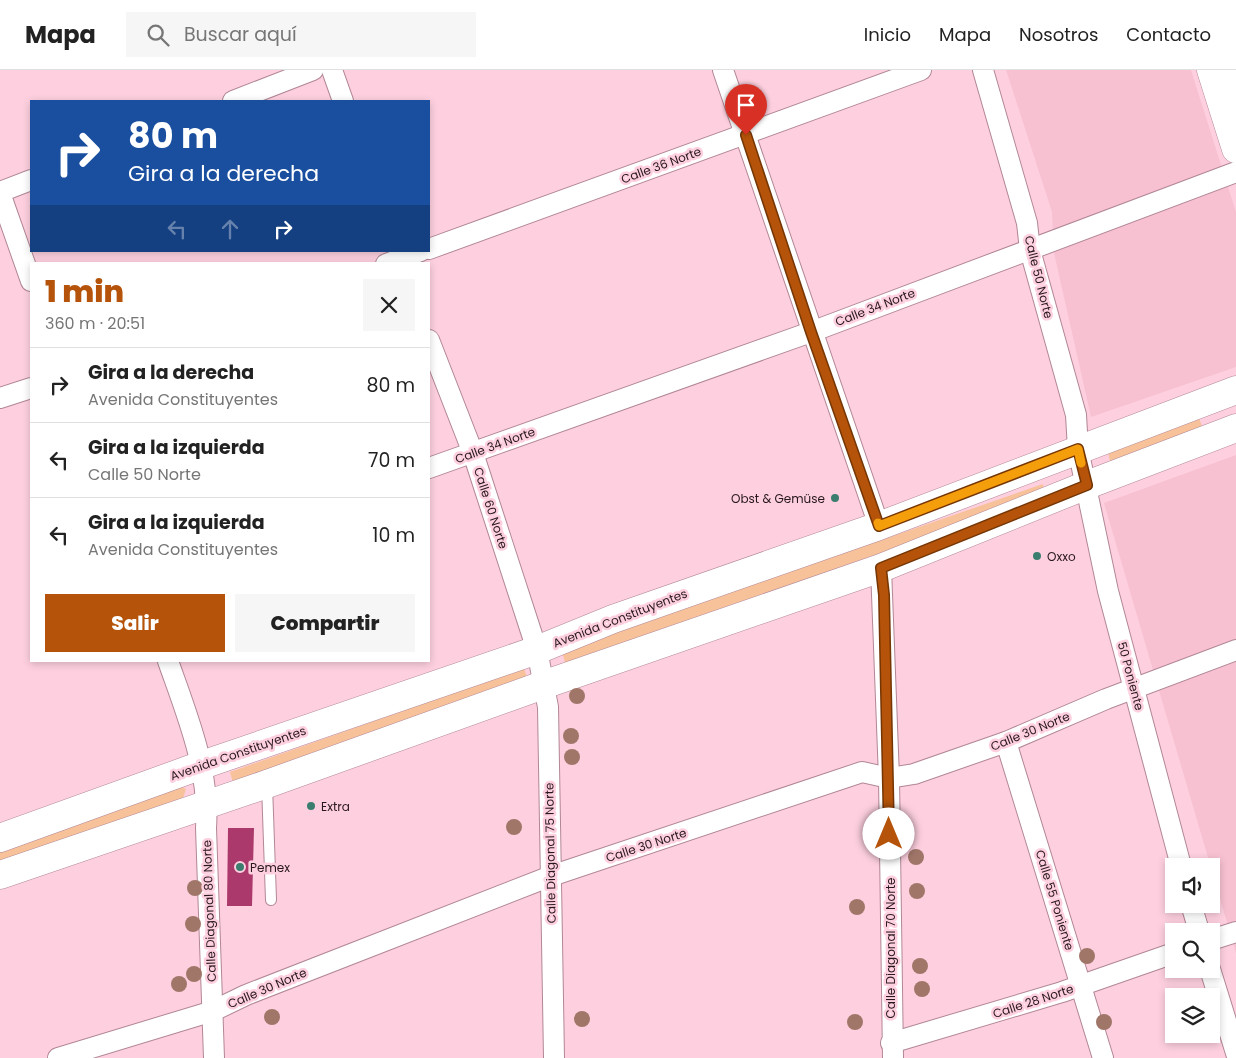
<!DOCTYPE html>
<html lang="es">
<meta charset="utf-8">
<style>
:root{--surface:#fff;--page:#f6f6f6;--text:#222;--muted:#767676;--line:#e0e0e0;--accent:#b45309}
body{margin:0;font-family:Poppins,sans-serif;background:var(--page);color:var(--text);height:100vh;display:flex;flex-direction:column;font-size:19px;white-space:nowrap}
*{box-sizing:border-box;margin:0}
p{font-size:16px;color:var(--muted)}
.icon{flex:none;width:28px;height:28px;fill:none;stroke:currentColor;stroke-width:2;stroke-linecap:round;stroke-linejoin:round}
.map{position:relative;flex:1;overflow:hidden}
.side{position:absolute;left:30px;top:192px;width:400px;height:400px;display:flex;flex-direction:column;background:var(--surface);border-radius:0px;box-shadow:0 2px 8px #0003}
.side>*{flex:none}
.guide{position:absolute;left:30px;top:30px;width:400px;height:152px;border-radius:0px;box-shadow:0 2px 8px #0003;background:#1a4fa0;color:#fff;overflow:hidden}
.fabs{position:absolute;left:1165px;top:788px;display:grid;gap:10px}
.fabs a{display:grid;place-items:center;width:55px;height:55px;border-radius:0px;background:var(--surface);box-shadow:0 2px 8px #0003;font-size:25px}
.pin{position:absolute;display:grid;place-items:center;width:42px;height:42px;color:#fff;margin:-51px -21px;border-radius:50% 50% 50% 0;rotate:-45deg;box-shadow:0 0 5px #0007}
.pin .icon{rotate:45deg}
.me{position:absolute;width:55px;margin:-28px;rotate:0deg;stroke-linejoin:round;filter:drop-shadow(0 0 4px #0008)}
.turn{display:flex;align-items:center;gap:18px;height:105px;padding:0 15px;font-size:22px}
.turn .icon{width:65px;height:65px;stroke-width:2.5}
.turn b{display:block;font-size:35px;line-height:42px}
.lanes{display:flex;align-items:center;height:48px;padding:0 15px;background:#0003;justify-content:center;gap:25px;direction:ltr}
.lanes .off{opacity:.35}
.round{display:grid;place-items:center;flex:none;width:52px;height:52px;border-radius:0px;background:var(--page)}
.summary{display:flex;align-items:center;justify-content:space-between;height:85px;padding:0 15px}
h1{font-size:30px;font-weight:800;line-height:38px;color:var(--accent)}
.primary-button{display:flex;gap:10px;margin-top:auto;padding:10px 15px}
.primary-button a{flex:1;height:58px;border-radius:0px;background:var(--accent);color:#fff;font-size:20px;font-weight:800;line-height:58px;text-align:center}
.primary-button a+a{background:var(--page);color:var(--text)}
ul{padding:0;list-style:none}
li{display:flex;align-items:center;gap:15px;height:75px;padding:0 15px;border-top:1px solid var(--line)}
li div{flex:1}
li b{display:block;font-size:19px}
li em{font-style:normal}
header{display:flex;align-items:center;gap:30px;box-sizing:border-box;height:70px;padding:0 25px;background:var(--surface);border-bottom:1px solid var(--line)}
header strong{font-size:24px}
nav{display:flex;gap:28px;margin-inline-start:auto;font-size:18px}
.search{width:350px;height:45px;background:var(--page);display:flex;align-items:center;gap:12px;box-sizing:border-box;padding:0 18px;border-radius:0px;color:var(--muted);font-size:19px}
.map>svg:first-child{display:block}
.built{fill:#f7c1d2}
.green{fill:#f7c19a}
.building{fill:#ac396b}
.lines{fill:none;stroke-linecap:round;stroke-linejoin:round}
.lane-casing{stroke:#b28795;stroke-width:12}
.street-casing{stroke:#b28795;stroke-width:22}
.secondary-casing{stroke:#b28795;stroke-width:29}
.highway-casing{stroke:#b28795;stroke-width:29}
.lane{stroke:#fff;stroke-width:10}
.street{stroke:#fff;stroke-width:20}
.secondary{stroke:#fff;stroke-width:28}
.highway{stroke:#fff;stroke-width:28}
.tree{fill:#a07669}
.route-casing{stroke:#753606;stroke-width:12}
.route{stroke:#b45309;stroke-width:9}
.slow{stroke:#f59e0b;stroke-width:9}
.poi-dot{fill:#3b7d6f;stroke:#fed0df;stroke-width:2}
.labels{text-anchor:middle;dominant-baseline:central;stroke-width:5;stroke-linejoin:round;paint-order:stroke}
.street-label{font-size:12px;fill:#28171d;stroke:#fed0df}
.poi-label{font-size:12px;fill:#28171d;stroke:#fed0df;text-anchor:start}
</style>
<header>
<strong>Mapa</strong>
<div class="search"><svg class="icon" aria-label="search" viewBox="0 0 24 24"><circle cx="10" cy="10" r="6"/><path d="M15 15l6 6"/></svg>Buscar aquí</div>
<nav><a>Inicio</a><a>Mapa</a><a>Nosotros</a><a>Contacto</a></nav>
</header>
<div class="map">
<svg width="1236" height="988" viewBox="0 0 1236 988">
<rect width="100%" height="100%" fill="#fed0df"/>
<g class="built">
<polygon points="1006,0 1191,0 1236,142 1236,297 1091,347 1054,183 1052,142"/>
<polygon points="1236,385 1236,883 1104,433"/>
</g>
<g class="green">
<polygon points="1198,344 1202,357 1110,391 1107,378"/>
<polygon points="1043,414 1044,426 565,593 562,581"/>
<polygon points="524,598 528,611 233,713 230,702"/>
<polygon points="178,715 186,719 183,728 0,793 0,779"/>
</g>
<polygon class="building" points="228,758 254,758 252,836 227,836"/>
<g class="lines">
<g class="lane-casing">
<polyline id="lane" points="267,715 271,830"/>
</g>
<g class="street-casing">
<g id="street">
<polyline points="332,0 343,31"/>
<polyline points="723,0 879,456"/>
<polyline points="983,0 1027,153 1030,180 1076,345 1078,379 1108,521 1181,796"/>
<polyline points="233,31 313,0"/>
<polyline points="0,122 31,110"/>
<polyline points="0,123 31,211"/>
<polyline points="429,179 921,0"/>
<polyline points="386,194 421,181"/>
<polyline points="429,270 473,383 537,580 548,637 554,988"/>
<polyline points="0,328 31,318"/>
<polyline points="429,398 811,262 1236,102"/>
<polyline points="881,498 889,708 893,988"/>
<path d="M168,591C187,645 210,700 206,758L214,988"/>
<polyline points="1006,672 1103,988"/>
<polyline points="1191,834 1199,861"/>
<polyline points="1211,870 1236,862"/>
<polyline points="1210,899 1236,983"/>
<polyline points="891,973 1062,922 1174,883"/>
<polyline points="58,988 213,941 246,925 551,806 862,702 889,708 914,704 1006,672 1106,629 1236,580"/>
</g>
</g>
<g class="secondary-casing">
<g id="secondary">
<polyline points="1211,0 1236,79"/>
<polyline points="0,768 202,695 537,580 613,549 879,456 1236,320"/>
<polyline points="0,805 267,714 543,615 881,498 1087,415 1236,358"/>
</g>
</g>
<g class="highway-casing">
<polyline id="highway" points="1229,0 1236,22"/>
</g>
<use href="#lane" class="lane"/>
<use href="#street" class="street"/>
<use href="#secondary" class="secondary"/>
<use href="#highway" class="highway"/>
</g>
<g class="tree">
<circle cx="577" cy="626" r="8"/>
<circle cx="571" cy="666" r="8"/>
<circle cx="572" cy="687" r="8"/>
<circle cx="514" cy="757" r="8"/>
<circle cx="916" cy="787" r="8"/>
<circle cx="195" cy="818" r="8"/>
<circle cx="917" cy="821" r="8"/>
<circle cx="857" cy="837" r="8"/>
<circle cx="193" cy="854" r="8"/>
<circle cx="1087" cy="886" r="8"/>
<circle cx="920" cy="896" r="8"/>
<circle cx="194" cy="904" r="8"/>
<circle cx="179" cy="914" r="8"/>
<circle cx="922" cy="919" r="8"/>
<circle cx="272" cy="947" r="8"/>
<circle cx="582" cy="949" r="8"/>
<circle cx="855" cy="952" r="8"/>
<circle cx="1104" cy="952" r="8"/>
</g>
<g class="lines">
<g class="route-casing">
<polyline id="route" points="746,65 811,262 879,456 1078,379 1087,415 881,498 884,525 889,764"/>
</g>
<use href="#route" class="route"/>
<polyline class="slow" points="878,453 879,456 1078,379 1081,393"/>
</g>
<g class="poi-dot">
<circle cx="835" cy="428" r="5"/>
<circle cx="1037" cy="486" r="5"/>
<circle cx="311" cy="736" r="5"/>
<circle cx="240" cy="797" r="5"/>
</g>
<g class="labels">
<g class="street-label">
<text transform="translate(661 95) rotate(-20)">Calle 36 Norte</text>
<text transform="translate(1039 207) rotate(76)">Calle 50 Norte</text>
<text transform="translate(875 237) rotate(-21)">Calle 34 Norte</text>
<text transform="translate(495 375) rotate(-20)">Calle 34 Norte</text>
<text transform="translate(491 438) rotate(72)">Calle 60 Norte</text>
<text transform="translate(620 548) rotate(-21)">Avenida Constituyentes</text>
<text transform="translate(1131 606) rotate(75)">50 Poniente</text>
<text transform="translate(1030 661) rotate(-22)">Calle 30 Norte</text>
<text transform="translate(238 683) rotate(-19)">Avenida Constituyentes</text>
<text transform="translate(646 775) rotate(-18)">Calle 30 Norte</text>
<text transform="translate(550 783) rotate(-91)">Calle Diagonal 75 Norte</text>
<text transform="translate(1055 830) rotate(73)">Calle 55 Poniente</text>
<text transform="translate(209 841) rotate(-92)">Calle Diagonal 80 Norte</text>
<text transform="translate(890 878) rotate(-90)">Calle Diagonal 70 Norte</text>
<text transform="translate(267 918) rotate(-23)">Calle 30 Norte</text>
<text transform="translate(1033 931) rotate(-18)">Calle 28 Norte</text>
</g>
<g class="poi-label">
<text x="825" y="428" text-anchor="end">Obst &amp; Gemüse</text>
<text x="1047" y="486">Oxxo</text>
<text x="321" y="736">Extra</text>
<text x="250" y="797">Pemex</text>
</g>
</g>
</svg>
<div class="fabs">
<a><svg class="icon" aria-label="sound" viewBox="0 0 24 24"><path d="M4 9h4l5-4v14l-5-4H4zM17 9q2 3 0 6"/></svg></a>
<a><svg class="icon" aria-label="search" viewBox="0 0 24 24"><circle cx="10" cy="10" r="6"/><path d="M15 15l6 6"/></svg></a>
<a><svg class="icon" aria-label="layers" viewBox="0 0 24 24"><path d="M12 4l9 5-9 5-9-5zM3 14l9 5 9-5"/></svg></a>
</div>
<div class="pin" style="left:746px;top:65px;background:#d93025"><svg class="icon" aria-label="arrive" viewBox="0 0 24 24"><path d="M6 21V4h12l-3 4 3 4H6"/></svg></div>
<svg class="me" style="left:889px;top:764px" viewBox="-20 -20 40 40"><circle r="19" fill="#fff"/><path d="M0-13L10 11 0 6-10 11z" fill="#b45309"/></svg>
<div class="guide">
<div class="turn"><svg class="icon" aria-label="right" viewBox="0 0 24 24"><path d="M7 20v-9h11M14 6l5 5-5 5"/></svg><div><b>80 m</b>Gira a la derecha</div></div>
<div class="lanes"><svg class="icon off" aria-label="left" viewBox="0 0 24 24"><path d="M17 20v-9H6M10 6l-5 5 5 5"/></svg><svg class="icon off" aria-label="ahead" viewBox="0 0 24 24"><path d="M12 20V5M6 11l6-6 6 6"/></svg><svg class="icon" aria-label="right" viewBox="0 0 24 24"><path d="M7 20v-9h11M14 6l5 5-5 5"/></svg></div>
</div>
<section class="side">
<div class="summary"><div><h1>1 min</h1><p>360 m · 20:51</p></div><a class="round"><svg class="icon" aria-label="close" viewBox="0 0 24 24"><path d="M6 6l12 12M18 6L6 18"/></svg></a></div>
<ul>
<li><svg class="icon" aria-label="right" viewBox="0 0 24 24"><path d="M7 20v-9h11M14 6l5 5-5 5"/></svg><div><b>Gira a la derecha</b><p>Avenida Constituyentes</p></div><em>80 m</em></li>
<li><svg class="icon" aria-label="left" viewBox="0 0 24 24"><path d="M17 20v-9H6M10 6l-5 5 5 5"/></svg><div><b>Gira a la izquierda</b><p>Calle 50 Norte</p></div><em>70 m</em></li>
<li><svg class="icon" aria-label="left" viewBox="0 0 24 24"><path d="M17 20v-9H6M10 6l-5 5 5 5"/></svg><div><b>Gira a la izquierda</b><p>Avenida Constituyentes</p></div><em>10 m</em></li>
</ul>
<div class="primary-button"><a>Salir</a><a>Compartir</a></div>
</section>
</div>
